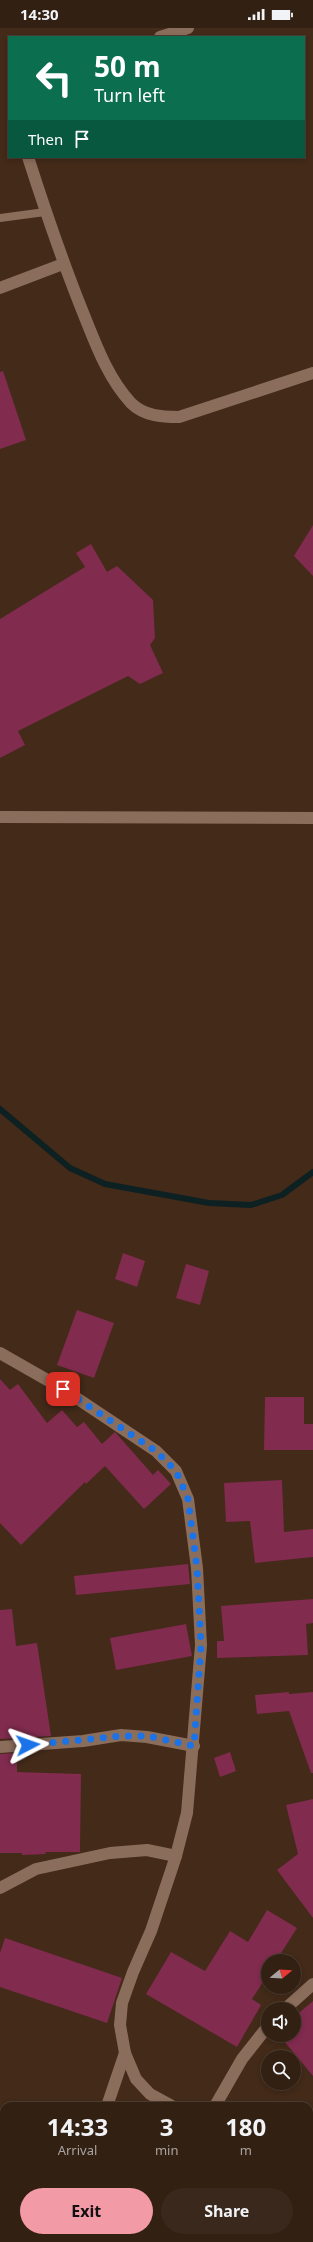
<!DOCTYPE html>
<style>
:root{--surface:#322013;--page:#3a281c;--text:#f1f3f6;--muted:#a8a3a0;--line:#4d3e33;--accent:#f39aa7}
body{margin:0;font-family:"Noto Sans",sans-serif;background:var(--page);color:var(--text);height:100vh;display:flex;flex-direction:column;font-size:15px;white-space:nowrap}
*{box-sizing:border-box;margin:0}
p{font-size:13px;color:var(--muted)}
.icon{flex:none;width:22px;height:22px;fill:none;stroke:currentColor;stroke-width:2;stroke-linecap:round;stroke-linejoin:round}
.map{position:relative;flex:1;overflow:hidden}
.details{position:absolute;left:0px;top:2074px;width:313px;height:140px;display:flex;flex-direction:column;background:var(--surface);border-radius:12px 12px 0 0;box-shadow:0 2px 6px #0003,0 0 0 1px var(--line)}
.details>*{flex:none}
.top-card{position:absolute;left:8px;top:8px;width:297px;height:122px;border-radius:0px;box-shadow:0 2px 6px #0003,0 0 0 1px var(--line);background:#0b6e4f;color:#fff;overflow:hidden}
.needle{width:26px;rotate:72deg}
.tools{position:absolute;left:261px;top:1926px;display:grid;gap:8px}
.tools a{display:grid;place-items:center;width:40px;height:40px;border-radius:50%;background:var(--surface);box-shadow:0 2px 6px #0003,0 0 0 1px var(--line);font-size:20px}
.pin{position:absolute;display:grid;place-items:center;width:34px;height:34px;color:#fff;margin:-17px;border-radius:8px;box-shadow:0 2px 6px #0006}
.me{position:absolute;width:44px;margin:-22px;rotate:86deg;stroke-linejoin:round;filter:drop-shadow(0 0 3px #0008)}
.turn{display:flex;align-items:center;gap:14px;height:84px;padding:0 20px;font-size:18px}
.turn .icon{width:52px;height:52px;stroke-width:2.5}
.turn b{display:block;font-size:28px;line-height:34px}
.then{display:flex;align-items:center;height:38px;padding:0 20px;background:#0003;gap:8px;font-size:15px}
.eta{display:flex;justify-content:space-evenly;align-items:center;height:68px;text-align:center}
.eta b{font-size:24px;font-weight:700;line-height:28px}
.cta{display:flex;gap:8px;margin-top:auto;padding:8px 20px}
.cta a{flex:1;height:46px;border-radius:24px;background:var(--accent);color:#111;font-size:16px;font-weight:700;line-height:46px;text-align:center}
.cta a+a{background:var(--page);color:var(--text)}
.status{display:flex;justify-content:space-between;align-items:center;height:28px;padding:0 20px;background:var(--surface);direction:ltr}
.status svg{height:11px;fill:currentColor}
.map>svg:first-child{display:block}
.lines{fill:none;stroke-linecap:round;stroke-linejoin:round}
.stream{stroke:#0e2122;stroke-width:6}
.building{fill:#812b4f}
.lane{stroke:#8b6d5b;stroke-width:8}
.street{stroke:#8b6d5b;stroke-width:12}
.route{stroke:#1a73e8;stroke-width:7;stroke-dasharray:0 12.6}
</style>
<div class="status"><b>14:30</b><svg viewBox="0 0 49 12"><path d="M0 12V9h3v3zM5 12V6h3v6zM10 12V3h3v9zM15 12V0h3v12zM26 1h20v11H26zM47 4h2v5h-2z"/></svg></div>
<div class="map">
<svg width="313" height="2214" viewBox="0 0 313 2214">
<rect width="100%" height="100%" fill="#432a19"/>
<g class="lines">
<polyline class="stream" points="0,1081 70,1140 105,1156 209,1175 251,1177 282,1167 313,1144"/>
</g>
<g class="building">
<polygon points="3,343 26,412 0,421 0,344"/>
<polygon points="313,497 313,548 294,528"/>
<polygon points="91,516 107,544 117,538 153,572 155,610 150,617 163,645 140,656 128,648 18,703 25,717 0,730 0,591 85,539 76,525"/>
<polygon points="123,1225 145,1233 137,1259 115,1251"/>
<polygon points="186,1236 209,1243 200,1277 176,1270"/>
<polygon points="77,1282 114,1295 94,1350 57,1337"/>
<polygon points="0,1351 10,1362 18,1356 47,1395 62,1382 77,1399 84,1394 102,1416 115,1404 153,1447 158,1442 171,1456 144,1481 105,1438 86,1456 85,1454 21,1517 0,1495"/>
<polygon points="265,1369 304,1369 304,1396 313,1396 313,1422 264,1422"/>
<polygon points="282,1452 284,1504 313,1501 313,1529 255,1535 250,1493 226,1494 224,1455"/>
<polygon points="188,1536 190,1556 76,1567 74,1548"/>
<polygon points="313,1571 313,1595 306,1596 308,1627 217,1630 217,1613 224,1613 221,1578"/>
<polygon points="12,1581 16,1618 37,1615 51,1708 0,1711 0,1582"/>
<polygon points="186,1596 192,1628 116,1642 110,1610"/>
<polygon points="289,1664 289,1666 313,1664 313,1745 311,1745 289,1683 257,1686 255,1667"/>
<polygon points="230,1724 236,1743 220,1749 214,1730"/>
<polygon points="17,1725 17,1744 81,1746 80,1824 45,1824 46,1826 22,1827 22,1825 0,1825 0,1726"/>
<polygon points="313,1771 313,1890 277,1842 298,1826 286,1777"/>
<polygon points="267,1882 297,1900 276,1933 268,1933 268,1946 252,1971 261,1977 237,2019 146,1966 171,1924 205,1943 230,1903 248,1914"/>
<polygon points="5,1910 122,1950 107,1995 0,1959 0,1925"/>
<polygon points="313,1973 313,2048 279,2007 294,2007 294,1989"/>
</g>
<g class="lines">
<polyline class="lane" points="0,190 45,184"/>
<g class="street">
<polyline points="160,9 188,0"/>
<path d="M28,129C45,182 63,235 84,287C96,317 108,350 131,375C144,388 162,389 179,389L313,345"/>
<polyline points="0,260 63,236"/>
<polyline points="0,789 313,790"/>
<polyline points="0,1325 63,1361 156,1423 176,1443 188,1471 197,1540 201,1617 187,1785 176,1828 151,1903 133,1944 122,1975 120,1997 125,2025 136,2051 150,2066 172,2078"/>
<polyline points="0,1719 83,1713 121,1707 147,1709 194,1718"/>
<polyline points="0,1860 36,1841 110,1825 147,1822 176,1828"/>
<polyline points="285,1981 313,1956"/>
<polyline points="107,2078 125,2025"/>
<polyline points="215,2078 242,2031 268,1998"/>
<polyline points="309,2153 313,2156"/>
<polyline points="51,2214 52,2210"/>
</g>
</g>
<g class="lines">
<polyline class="route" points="28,1717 121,1708 147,1708 194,1718 201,1617 197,1540 188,1471 176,1443 156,1423 63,1361"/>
</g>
</svg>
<div class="tools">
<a><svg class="needle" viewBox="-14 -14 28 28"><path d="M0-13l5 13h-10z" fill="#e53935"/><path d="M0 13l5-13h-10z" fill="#a8a3a0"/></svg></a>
<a><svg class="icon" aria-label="sound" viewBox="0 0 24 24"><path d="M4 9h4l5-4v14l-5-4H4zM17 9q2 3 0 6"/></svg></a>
<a><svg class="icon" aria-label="search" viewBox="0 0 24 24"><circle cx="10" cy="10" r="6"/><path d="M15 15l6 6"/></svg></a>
</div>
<div class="pin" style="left:63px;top:1361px;background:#d93025"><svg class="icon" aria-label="arrive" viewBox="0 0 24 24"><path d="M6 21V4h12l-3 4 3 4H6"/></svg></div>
<svg class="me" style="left:28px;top:1717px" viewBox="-20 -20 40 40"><path d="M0-17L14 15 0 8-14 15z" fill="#1a73e8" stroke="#fff" stroke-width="4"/></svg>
<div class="top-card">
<div class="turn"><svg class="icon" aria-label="left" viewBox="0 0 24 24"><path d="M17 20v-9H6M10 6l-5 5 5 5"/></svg><div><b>50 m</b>Turn left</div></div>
<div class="then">Then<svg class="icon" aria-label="arrive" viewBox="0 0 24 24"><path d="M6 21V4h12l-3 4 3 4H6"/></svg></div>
</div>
<section class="details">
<div class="eta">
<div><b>14:33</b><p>Arrival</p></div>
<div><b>3</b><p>min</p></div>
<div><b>180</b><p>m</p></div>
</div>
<div class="cta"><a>Exit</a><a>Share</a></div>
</section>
</div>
